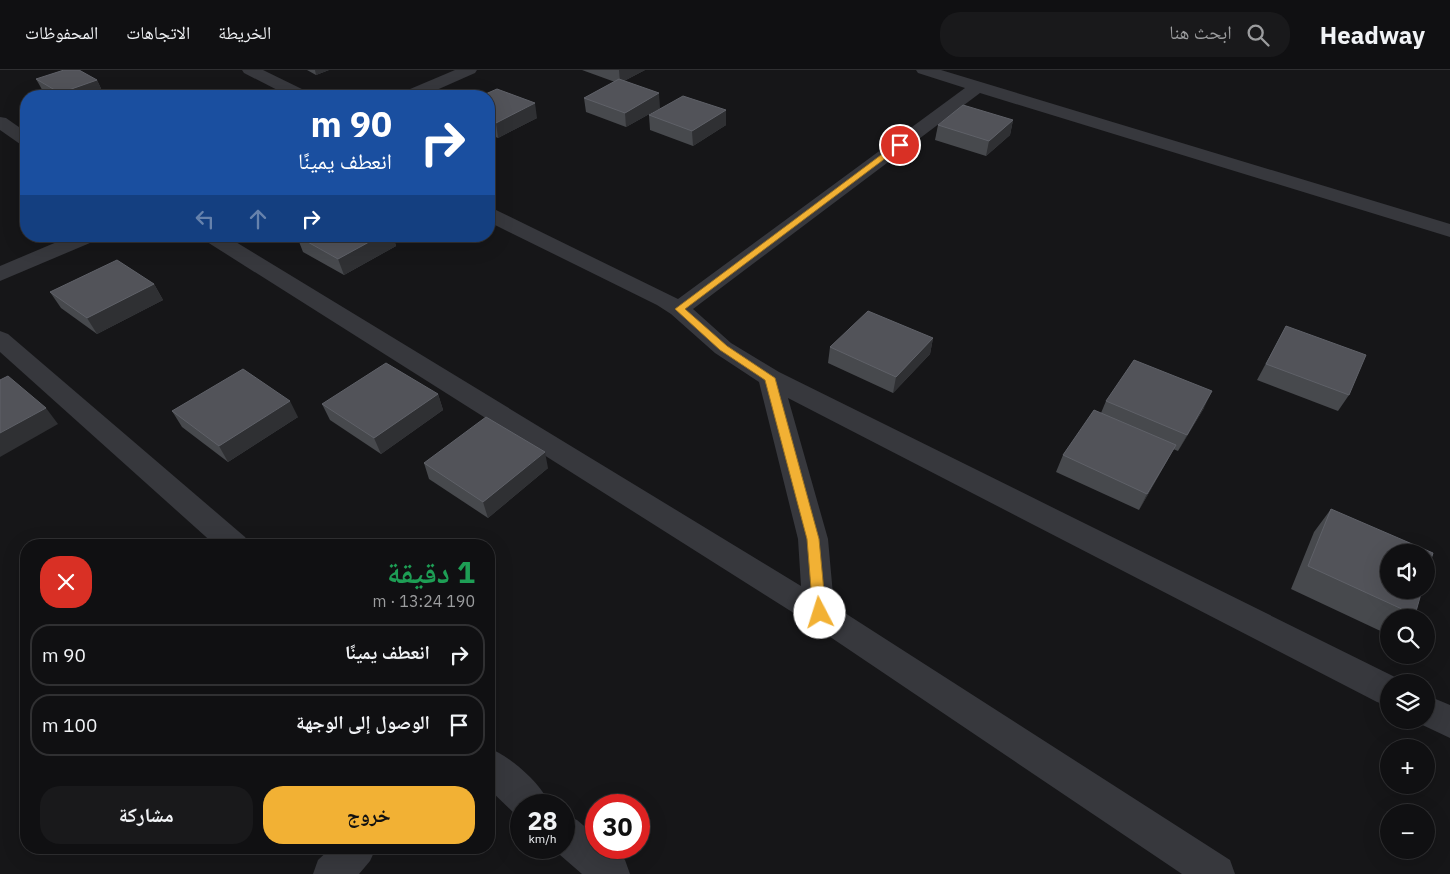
<!DOCTYPE html>
<html lang="ar">
<meta charset="utf-8">
<style>
:root{--surface:#101012;--page:#19191b;--text:#f1f3f6;--muted:#9c9d9f;--line:#303032;--accent:#f2b134}
body{margin:0;font-family:"IBM Plex Sans","Noto Naskh Arabic",sans-serif;background:var(--page);color:var(--text);direction:rtl;height:100vh;display:flex;flex-direction:column;font-size:19px;white-space:nowrap}
*{box-sizing:border-box;margin:0}
p{font-size:16px;color:var(--muted)}
.icon{flex:none;width:28px;height:28px;fill:none;stroke:currentColor;stroke-width:2;stroke-linecap:round;stroke-linejoin:round}
.map{position:relative;flex:1;overflow:hidden;direction:ltr}
.drawer{position:absolute;left:20px;top:469px;width:475px;height:315px;display:flex;flex-direction:column;background:var(--surface);border-radius:20px;box-shadow:0 5px 20px #0002,0 0 0 1px var(--line);direction:rtl}
.drawer>*{flex:none}
.top-card{position:absolute;left:20px;top:20px;width:475px;height:152px;border-radius:20px;box-shadow:0 5px 20px #0002,0 0 0 1px var(--line);direction:rtl;background:#1a4fa0;color:#fff;overflow:hidden}
.controls{position:absolute;left:1380px;top:474px;display:grid;gap:10px}
.controls a{display:grid;place-items:center;width:55px;height:55px;border-radius:50%;background:var(--surface);box-shadow:0 5px 20px #0002,0 0 0 1px var(--line);font-size:25px}
.speed{position:absolute;left:510px;top:724px;display:flex;gap:10px;font-size:25px;font-weight:700;text-align:center}
.speed>*{display:grid;place-content:center;width:65px;height:65px;border-radius:50%;background:var(--surface);box-shadow:0 5px 20px #0002,0 0 0 1px var(--line);line-height:1}
.speed small{font-size:12px;font-weight:400}
.speed .limit{border:8px solid #d22;background:#fff;color:#111}
.pin{position:absolute;display:grid;place-items:center;width:42px;height:42px;color:#fff;margin:-21px;border:2px solid #fff;border-radius:50%;box-shadow:0 1px 5px #0007}
.me{position:absolute;width:55px;margin:-28px;rotate:355deg;stroke-linejoin:round;filter:drop-shadow(0 0 4px #0008)}
.turn{display:flex;align-items:center;gap:18px;height:105px;padding:0 20px;font-size:22px}
.turn .icon{width:65px;height:65px;stroke-width:2.5}
.turn b{display:block;font-size:35px;line-height:42px}
.lanes{display:flex;align-items:center;height:48px;padding:0 20px;background:#0003;justify-content:center;gap:25px;direction:ltr}
.lanes .off{opacity:.35}
.round{display:grid;place-items:center;flex:none;width:52px;height:52px;border-radius:20px;background:var(--page)}
.summary{display:flex;align-items:center;justify-content:space-between;height:85px;padding:0 20px}
h1{font-size:30px;font-weight:700;line-height:38px;color:#1e9e55}
.action{display:flex;gap:10px;margin-top:auto;padding:10px 20px}
.action a{flex:1;height:58px;border-radius:20px;background:var(--accent);color:#111;font-size:20px;font-weight:700;line-height:58px;text-align:center}
.action a+a{background:var(--page);color:var(--text)}
ul{padding:0;list-style:none}
li{display:flex;align-items:center;gap:15px;height:62px;margin:0 10px 8px;padding:0 10px;border:2px solid var(--line);border-radius:20px}
li div{flex:1}
li b{display:block;font-size:19px}
li em{font-style:normal}
header{display:flex;align-items:center;gap:30px;box-sizing:border-box;height:70px;padding:0 25px;background:var(--surface);border-bottom:1px solid var(--line)}
header strong{font-size:24px}
nav{display:flex;gap:28px;margin-inline-start:auto;font-size:18px}
.search{width:350px;height:45px;background:var(--page);display:flex;align-items:center;gap:12px;box-sizing:border-box;padding:0 18px;border-radius:20px;color:var(--muted);font-size:19px}
.map>svg:first-child{display:block}
.lines{fill:none;stroke-linecap:round;stroke-linejoin:round}
.street{fill:#37383d;fill-rule:evenodd}
.wall{fill:#47494d}
.shaded-wall{fill:#2f3033}
.building{fill:#525359;stroke:#5f6168}
.route{fill:#f2b134;stroke:#9d7322}
</style>
<header>
<strong>Headway</strong>
<div class="search"><svg class="icon" aria-label="search" viewBox="0 0 24 24"><circle cx="10" cy="10" r="6"/><path d="M15 15l6 6"/></svg>ابحث هنا</div>
<nav><a>الخريطة</a><a>الاتجاهات</a><a>المحفوظات</a></nav>
</header>
<div class="map">
<svg width="1450" height="804" viewBox="0 0 1450 804">
<rect width="100%" height="100%" fill="#161618"/>
<g class="lines">
<g class="street">
<polygon points="242,0 263,0 308,22 310,26 289,26 244,3"/>
<polygon points="455,0 477,0 475,3 423,26 401,26 403,22"/>
<polygon points="916,0 941,0 1450,154 1450,167 980,23 693,239 731,273 779,302 1401,610 1402,612 1389,612 1389,636 1377,632 788,328 828,469 834,536 1230,790 1235,804 1182,804 808,552 204,170 201,166 226,166 801,516 798,469 759,312 715,283 671,244 657,235 489,152 489,138 496,140 678,229 965,18 918,3"/>
<polygon points="0,47 6,48 26,62 26,75 20,74 0,60"/>
<polygon points="71,166 100,166 97,170 0,211 0,196"/>
<polygon points="0,261 8,264 245,467 250,475 215,475 0,282"/>
<polygon points="1426,625 1450,635 1450,668 1414,651 1426,650"/>
<path d="M489,678C510,686 542,714 550,735H521V749L519,748L489,719Z"/>
<polygon points="564,744 577,750 596,766 596,778 610,778 625,790 630,804 582,804 552,778 564,778"/>
<polygon points="331,778 376,778 370,791 359,804 313,804 318,790"/>
</g>
</g>
<g class="wall">
<polygon points="307,0 329,0 316,5"/>
<polygon points="582,0 645,0 624,11 660,38 626,57 586,42 584,28 615,12"/>
<polygon points="36,9 97,10 104,25 100,26 49,26 44,23"/>
<polygon points="489,26 537,48 498,68 489,64"/>
<polygon points="726,40 726,55 693,76 650,60 649,45"/>
<polygon points="1013,50 1010,65 986,86 935,70 938,55"/>
<polygon points="280,166 393,166 396,176 344,205 303,182 298,169 291,172"/>
<polygon points="154,214 163,230 97,264 61,238 50,222"/>
<polygon points="1286,256 1349,325 1338,341 1257,310"/>
<polygon points="933,268 930,284 893,323 828,293 830,277"/>
<polygon points="438,324 443,340 381,384 330,350 322,334"/>
<polygon points="1106,331 1204,338 1178,381 1173,379 1167,391 1139,440 1056,402 1063,385 1101,343"/>
<polygon points="172,341 298,347 228,392 182,357"/>
<polygon points="424,393 548,398 488,448 429,409"/>
<polygon points="1331,439 1415,545 1413,548 1389,548 1389,565 1291,519 1314,462"/>
</g>
<g class="shaded-wall">
<polygon points="315,0 329,0 316,5"/>
<polygon points="619,0 645,0 620,13"/>
<polygon points="97,10 104,25 100,26 61,26 60,23"/>
<polygon points="659,23 660,38 626,57 625,43"/>
<polygon points="535,33 537,48 498,68 496,53"/>
<polygon points="726,40 726,55 693,76 692,61"/>
<polygon points="1013,50 1010,65 986,86 989,71"/>
<polygon points="289,166 302,166 297,166 298,169 291,172"/>
<polygon points="380,166 393,166 396,176 344,205 338,189"/>
<polygon points="154,214 163,230 97,264 87,248"/>
<polygon points="933,268 930,284 893,323 896,307"/>
<polygon points="1212,321 1204,338 1178,381 1187,365"/>
<polygon points="438,324 443,340 381,384 374,368"/>
<polygon points="290,331 298,347 228,392 219,376"/>
<polygon points="46,338 58,354 0,387 0,363"/>
<polygon points="1176,375 1167,391 1139,440 1147,424"/>
<polygon points="545,382 548,398 488,448 483,432"/>
</g>
<g class="building">
<polygon points="64,0 79,0 97,10 60,23 36,9"/>
<polygon points="619,9 659,23 625,43 584,28"/>
<polygon points="497,19 535,33 496,53 489,50 489,26 481,26"/>
<polygon points="683,26 726,40 692,61 649,45"/>
<polygon points="963,35 1013,50 989,71 938,55"/>
<polygon points="297,166 380,166 338,189"/>
<polygon points="117,190 154,214 87,248 50,222"/>
<polygon points="868,241 933,268 896,307 830,277"/>
<polygon points="1286,256 1366,285 1349,325 1266,294"/>
<polygon points="1134,290 1212,321 1187,365 1106,331"/>
<polygon points="386,293 438,324 374,368 322,334"/>
<polygon points="243,299 290,331 219,376 172,341"/>
<polygon points="8,306 46,338 0,363 0,310"/>
<polygon points="1094,340 1176,375 1147,424 1063,385"/>
<polygon points="486,347 545,382 483,432 424,393"/>
<polygon points="1331,439 1433,483 1426,505 1426,482 1389,482 1389,520 1422,520 1415,545 1308,496"/>
</g>
<polygon class="route" points="897,73 903,75 685,239 727,276 775,308 819,469 826,543 824,547 820,549 815,547 813,543 807,469 765,310 720,280 675,239"/>
</svg>
<div class="controls">
<a><svg class="icon" aria-label="sound" viewBox="0 0 24 24"><path d="M4 9h4l5-4v14l-5-4H4zM17 9q2 3 0 6"/></svg></a>
<a><svg class="icon" aria-label="search" viewBox="0 0 24 24"><circle cx="10" cy="10" r="6"/><path d="M15 15l6 6"/></svg></a>
<a><svg class="icon" aria-label="layers" viewBox="0 0 24 24"><path d="M12 4l9 5-9 5-9-5zM3 14l9 5 9-5"/></svg></a>
<a>+</a>
<a>−</a>
</div>
<div class="speed"><div>28<small>km/h</small></div><div class="limit">30</div></div>
<div class="pin" style="left:900px;top:75px;background:#d93025"><svg class="icon" aria-label="arrive" viewBox="0 0 24 24"><path d="M6 21V4h12l-3 4 3 4H6"/></svg></div>
<svg class="me" style="left:820px;top:543px" viewBox="-20 -20 40 40"><circle r="19" fill="#fff"/><path d="M0-13L10 11 0 6-10 11z" fill="#f2b134"/></svg>
<div class="top-card">
<div class="turn"><svg class="icon" aria-label="right" viewBox="0 0 24 24"><path d="M7 20v-9h11M14 6l5 5-5 5"/></svg><div><b>90 m</b>انعطف يمينًا</div></div>
<div class="lanes"><svg class="icon off" aria-label="left" viewBox="0 0 24 24"><path d="M17 20v-9H6M10 6l-5 5 5 5"/></svg><svg class="icon off" aria-label="ahead" viewBox="0 0 24 24"><path d="M12 20V5M6 11l6-6 6 6"/></svg><svg class="icon" aria-label="right" viewBox="0 0 24 24"><path d="M7 20v-9h11M14 6l5 5-5 5"/></svg></div>
</div>
<section class="drawer">
<div class="summary"><div><h1>1 دقيقة</h1><p>190 m · 13:24</p></div><a class="round" style="background:#d93025;color:#fff"><svg class="icon" aria-label="close" viewBox="0 0 24 24"><path d="M6 6l12 12M18 6L6 18"/></svg></a></div>
<ul>
<li><svg class="icon" aria-label="right" viewBox="0 0 24 24"><path d="M7 20v-9h11M14 6l5 5-5 5"/></svg><div><b>انعطف يمينًا</b></div><em>90 m</em></li>
<li><svg class="icon" aria-label="arrive" viewBox="0 0 24 24"><path d="M6 21V4h12l-3 4 3 4H6"/></svg><div><b>الوصول إلى الوجهة</b></div><em>100 m</em></li>
</ul>
<div class="action"><a>خروج</a><a>مشاركة</a></div>
</section>
</div>
